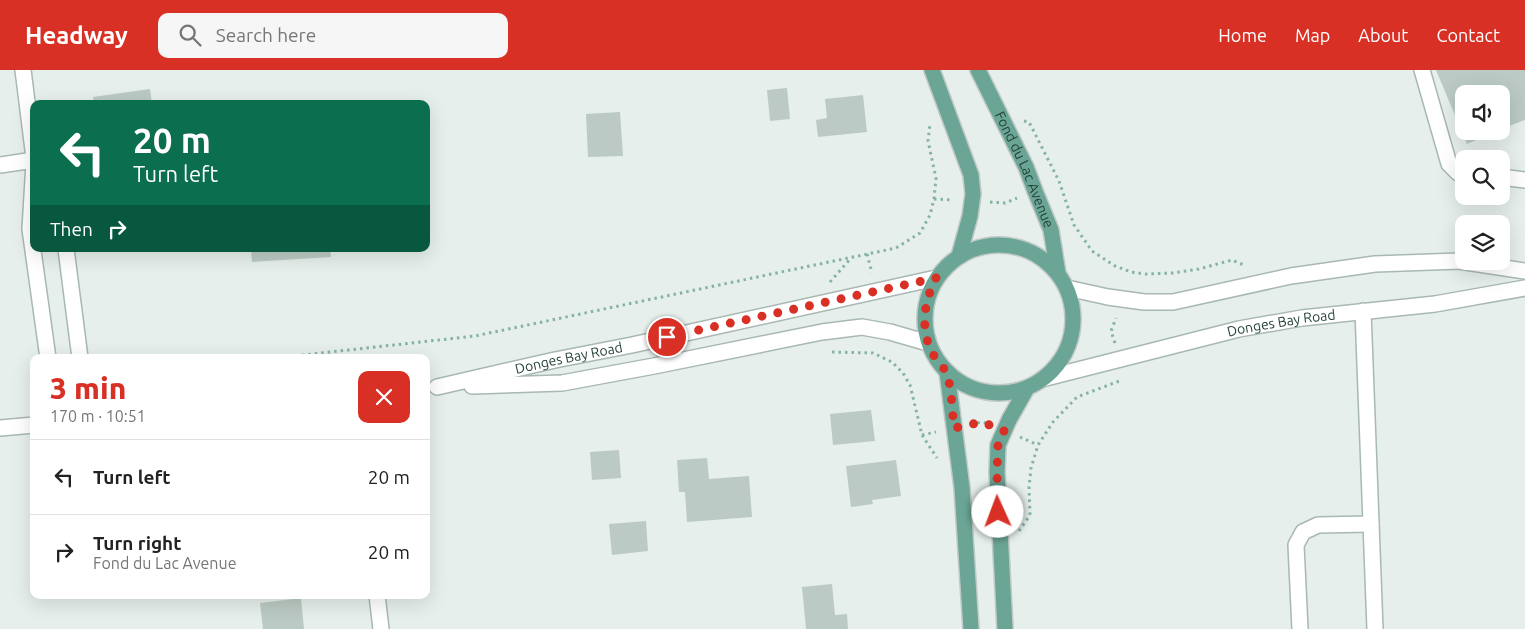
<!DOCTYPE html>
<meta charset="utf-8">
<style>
:root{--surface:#fff;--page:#f6f6f6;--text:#222;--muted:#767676;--line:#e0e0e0;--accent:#d93025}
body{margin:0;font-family:Ubuntu,sans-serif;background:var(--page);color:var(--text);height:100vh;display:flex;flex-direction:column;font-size:19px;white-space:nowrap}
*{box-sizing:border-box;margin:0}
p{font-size:16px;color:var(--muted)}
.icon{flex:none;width:28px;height:28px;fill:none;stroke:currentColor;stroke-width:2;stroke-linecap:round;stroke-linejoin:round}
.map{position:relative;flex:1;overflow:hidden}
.details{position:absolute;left:30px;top:284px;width:400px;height:245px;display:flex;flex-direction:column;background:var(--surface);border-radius:10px;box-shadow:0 5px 20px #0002}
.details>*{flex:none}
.guide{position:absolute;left:30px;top:30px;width:400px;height:152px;border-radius:10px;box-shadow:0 5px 20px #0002;background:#0b6e4f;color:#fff;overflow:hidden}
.controls{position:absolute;left:1455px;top:15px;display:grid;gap:10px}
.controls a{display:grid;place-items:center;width:55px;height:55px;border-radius:10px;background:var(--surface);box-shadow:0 5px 20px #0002;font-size:25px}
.pin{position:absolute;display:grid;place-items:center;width:42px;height:42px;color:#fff;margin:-21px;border:2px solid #fff;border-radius:50%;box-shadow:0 1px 5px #0007}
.me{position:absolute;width:55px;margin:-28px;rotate:358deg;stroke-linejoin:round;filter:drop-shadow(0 0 4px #0008)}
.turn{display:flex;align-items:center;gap:18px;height:105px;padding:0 20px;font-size:22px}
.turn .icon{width:65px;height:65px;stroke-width:2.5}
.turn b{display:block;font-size:35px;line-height:42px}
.then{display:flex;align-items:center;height:48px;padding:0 20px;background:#0003;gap:10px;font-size:19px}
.round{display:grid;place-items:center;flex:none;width:52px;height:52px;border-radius:10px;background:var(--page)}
.summary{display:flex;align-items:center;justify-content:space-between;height:85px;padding:0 20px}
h1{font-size:30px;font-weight:800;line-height:38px;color:var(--accent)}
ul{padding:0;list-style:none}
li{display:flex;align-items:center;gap:15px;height:75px;padding:0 20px;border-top:1px solid var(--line)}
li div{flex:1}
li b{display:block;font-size:19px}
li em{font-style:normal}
header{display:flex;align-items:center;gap:30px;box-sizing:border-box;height:70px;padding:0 25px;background:var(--accent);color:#fff}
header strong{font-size:24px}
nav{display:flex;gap:28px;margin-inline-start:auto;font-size:18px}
.search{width:350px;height:45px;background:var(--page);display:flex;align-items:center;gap:12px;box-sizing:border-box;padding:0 18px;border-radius:10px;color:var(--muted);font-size:19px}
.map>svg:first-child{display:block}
.building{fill:#bbcac4}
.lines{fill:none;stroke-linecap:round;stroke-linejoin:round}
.minor-casing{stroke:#a8b8b2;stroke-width:18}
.major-casing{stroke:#c2cac8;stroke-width:18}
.path{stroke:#86b3a5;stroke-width:3;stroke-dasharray:2.5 4;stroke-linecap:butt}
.minor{stroke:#fff;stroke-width:15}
.major{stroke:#6aa596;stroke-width:15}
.route{stroke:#d93025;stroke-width:9;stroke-dasharray:0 16.2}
.labels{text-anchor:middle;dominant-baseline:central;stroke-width:4;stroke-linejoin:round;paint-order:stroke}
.street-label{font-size:14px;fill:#24423a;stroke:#f7fbf9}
</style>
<header>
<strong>Headway</strong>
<div class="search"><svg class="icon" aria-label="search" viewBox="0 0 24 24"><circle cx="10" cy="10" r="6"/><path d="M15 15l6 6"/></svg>Search here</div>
<nav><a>Home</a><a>Map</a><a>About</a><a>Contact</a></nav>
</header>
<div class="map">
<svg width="1525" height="559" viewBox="0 0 1525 559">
<rect width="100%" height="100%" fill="#e6efeb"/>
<g class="building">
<polygon points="1436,0 1525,0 1525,50 1501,59 1501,24 1464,24 1464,61 1497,61 1467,74"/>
<polygon points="787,18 790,49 770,51 767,20"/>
<polygon points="150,19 152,34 94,34 93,27"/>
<polygon points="863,25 867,62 818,67 816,50 827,48 825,29"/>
<polygon points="620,42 623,86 588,87 586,44"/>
<polygon points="251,179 330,179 331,187 252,192"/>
<polygon points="871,340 875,371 833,375 830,344"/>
<polygon points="619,380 621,408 592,410 590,382"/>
<polygon points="707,388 709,409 749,406 752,447 687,452 685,422 679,422 677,390"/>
<polygon points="896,390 901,426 872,430 873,434 851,437 846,396"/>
<polygon points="646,451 648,481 612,485 609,454"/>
<polygon points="832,514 835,545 847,544 848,559 806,559 802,517"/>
<polygon points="301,528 304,559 263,559 260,533"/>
</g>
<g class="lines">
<g class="minor-casing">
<g id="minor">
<polyline points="23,0 34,88"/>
<polyline points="1422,0 1449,94 1458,103 1464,103"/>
<polyline points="34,93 30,159 48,288"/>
<polyline points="0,95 34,90"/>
<polyline points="1501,107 1525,110"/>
<polyline points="66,179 80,288"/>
<polyline points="1067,218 1108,227 1144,232 1173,232 1291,206 1375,194 1459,191 1525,201"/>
<polyline points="1363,241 1375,559"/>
<path id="s1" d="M1042,309L1239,259L1302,248L1435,234L1525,218"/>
<polyline points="472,316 562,313 654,296 822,262 862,257 890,262 928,273"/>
<path id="s2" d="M437,317L555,290L632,275L936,208"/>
<polyline points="0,358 34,355"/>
<polyline points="377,525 381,559"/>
<polyline points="1300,559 1296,475 1303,462 1318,455 1371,454"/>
</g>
</g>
<g class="major-casing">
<g id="major">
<polyline points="932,0 971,105 973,124 970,146 959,186"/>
<path id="s3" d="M978,0L1026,97L1035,121L1051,160L1058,203"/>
<circle cx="999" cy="249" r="74"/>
<polyline points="947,302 962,418 971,559"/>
<polyline points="1005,559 997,402 998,375 1009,350 1027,318"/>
</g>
</g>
<g class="path">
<polyline points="1024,51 1029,52 1059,111 1074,155 1092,181 1115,196 1131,202 1145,204 1173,203 1199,199 1232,190 1246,196"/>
<polyline points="934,129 953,130"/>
<polyline points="990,132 1005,133 1017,128"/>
<polyline points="867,184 872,203"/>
<polyline points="830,212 851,188"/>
<polyline points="1115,273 1111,261 1116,248"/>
<polyline points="832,282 873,283 892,292 903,303 910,315 922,365 937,388"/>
<polyline points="276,288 475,266 896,178 920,163 930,145 934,129 936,108 928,71 930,54"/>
<polyline points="971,354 982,352 987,353"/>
<polyline points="922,365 936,362"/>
<polyline points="1020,367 1038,375"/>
<polyline points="1019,461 1030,445 1029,417 1031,398 1038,375 1053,352 1077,327 1122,310"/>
</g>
<use href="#minor" class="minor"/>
<use href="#major" class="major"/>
</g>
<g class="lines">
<path class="route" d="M667,267L936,208C923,234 919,263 936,289C939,294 945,298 947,304C952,321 952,340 954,358L982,352L1004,361L998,375L997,402L998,442"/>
</g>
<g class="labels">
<g class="street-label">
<text stroke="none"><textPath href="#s3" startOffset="110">Fond du Lac Avenue</textPath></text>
<text stroke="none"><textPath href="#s1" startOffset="246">Donges Bay Road</textPath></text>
<text stroke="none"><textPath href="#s2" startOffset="135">Donges Bay Road</textPath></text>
</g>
</g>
</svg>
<div class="controls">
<a><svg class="icon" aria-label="sound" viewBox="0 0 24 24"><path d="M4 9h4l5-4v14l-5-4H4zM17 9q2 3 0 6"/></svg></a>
<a><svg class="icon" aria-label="search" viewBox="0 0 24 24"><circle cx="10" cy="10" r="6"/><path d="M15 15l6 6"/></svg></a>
<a><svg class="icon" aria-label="layers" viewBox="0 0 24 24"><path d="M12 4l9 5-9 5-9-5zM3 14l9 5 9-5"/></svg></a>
</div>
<div class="pin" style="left:667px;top:267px;background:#d93025"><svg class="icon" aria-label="arrive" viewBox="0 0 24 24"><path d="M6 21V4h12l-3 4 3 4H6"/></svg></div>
<svg class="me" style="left:998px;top:442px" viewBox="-20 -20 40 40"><circle r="19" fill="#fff"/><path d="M0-13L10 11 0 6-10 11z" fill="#d93025"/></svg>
<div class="guide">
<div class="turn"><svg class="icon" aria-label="left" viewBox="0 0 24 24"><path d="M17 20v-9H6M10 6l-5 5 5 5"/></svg><div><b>20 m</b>Turn left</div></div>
<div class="then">Then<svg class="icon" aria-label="right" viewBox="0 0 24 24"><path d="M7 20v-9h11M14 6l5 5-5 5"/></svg></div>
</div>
<section class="details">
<div class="summary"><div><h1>3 min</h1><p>170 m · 10:51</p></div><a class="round" style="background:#d93025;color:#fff"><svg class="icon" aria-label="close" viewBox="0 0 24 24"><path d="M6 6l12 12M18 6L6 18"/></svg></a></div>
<ul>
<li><svg class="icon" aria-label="left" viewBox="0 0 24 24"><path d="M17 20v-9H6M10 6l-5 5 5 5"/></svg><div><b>Turn left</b></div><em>20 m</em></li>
<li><svg class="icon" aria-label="right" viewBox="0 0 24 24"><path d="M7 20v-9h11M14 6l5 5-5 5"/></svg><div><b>Turn right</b><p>Fond du Lac Avenue</p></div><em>20 m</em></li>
</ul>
</section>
</div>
